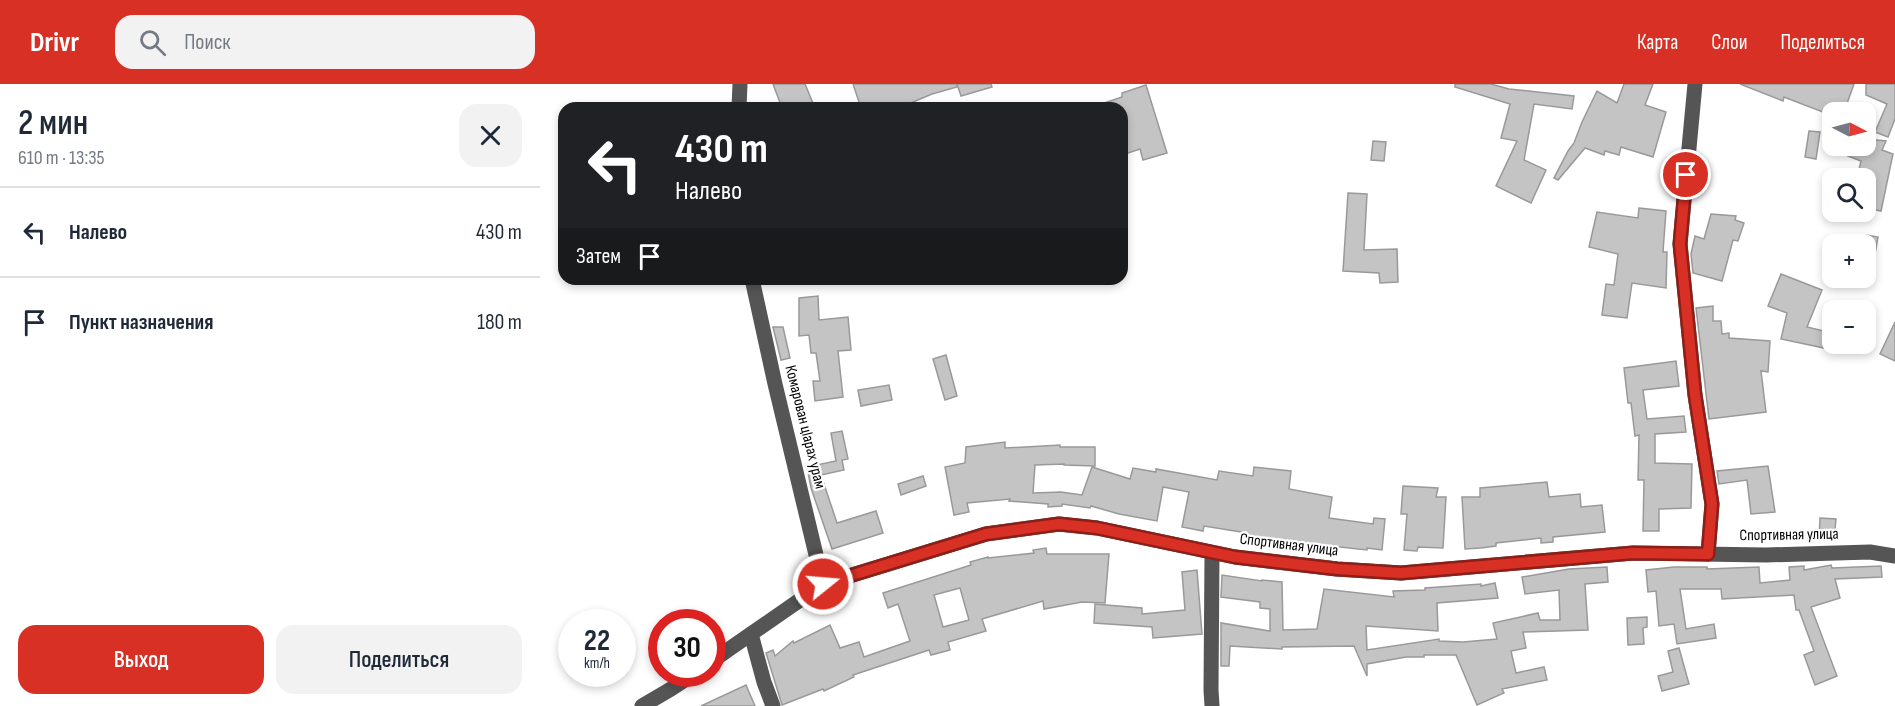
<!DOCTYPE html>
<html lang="ru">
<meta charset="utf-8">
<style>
:root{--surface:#fff;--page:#f2f2f3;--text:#1f2937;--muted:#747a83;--line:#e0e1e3;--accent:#d93025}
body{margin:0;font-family:"Sofia Sans Condensed",sans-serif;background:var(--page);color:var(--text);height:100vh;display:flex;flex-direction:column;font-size:22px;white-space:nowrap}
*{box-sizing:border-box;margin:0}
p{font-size:20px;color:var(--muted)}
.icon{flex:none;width:33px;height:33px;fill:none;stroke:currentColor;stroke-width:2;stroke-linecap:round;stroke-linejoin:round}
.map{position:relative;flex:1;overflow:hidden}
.side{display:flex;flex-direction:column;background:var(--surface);width:540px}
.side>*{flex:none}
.top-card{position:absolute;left:18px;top:18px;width:570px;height:183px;border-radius:18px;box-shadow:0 3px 9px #0003;background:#202124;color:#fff;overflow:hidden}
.needle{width:39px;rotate:96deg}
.buttons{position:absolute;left:1282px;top:18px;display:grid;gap:12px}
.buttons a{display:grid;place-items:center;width:54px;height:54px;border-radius:12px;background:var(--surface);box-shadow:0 3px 9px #0003;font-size:30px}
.speed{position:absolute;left:18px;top:525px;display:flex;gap:12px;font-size:30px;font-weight:700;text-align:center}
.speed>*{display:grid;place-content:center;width:78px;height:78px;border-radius:50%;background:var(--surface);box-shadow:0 3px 9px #0003;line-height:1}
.speed small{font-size:15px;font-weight:400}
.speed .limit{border:9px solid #d22;background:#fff;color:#111}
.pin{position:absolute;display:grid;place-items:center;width:51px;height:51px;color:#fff;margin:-26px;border:3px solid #fff;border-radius:50%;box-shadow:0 2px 6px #0007}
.me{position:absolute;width:66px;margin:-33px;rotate:73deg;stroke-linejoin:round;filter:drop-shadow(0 0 4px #0008)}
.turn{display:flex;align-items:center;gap:21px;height:126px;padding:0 18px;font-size:27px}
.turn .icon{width:78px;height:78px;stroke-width:2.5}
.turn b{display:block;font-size:42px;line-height:51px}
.then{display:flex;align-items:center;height:57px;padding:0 18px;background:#0003;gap:12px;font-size:22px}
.round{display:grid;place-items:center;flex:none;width:63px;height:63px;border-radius:18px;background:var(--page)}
.summary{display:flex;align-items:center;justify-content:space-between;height:102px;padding:0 18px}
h1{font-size:36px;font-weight:600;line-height:45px}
.button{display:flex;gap:12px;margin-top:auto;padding:12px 18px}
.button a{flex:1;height:69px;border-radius:18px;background:var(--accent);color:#fff;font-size:24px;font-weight:600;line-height:69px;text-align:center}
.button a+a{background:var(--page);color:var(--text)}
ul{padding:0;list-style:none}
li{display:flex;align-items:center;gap:18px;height:90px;padding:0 18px;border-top:2px solid var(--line)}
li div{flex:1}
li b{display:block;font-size:22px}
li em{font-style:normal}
header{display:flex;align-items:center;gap:36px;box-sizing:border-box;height:84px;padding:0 30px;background:var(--accent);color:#fff}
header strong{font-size:28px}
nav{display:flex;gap:33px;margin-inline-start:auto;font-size:21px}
.search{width:420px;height:54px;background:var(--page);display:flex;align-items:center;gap:15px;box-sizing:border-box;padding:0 21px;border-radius:18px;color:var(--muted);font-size:22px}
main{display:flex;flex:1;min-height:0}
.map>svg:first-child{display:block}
.building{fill:#c4c4c4;stroke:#999;stroke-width:1.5;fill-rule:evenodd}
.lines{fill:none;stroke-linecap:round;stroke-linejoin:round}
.minor{stroke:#555;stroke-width:15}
.route-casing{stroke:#8d1f18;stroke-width:15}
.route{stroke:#d93025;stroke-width:10}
.labels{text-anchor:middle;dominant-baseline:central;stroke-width:4.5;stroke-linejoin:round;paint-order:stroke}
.street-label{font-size:16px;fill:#000;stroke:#fff}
</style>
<header>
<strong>Drivr</strong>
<div class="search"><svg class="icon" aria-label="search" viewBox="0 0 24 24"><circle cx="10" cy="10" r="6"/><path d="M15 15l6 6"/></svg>Поиск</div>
<nav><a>Карта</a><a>Слои</a><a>Поделиться</a></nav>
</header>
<main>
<section class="side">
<div class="summary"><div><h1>2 мин</h1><p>610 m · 13:35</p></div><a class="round"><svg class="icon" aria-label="close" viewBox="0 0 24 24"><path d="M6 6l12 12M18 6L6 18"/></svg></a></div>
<ul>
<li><svg class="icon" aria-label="left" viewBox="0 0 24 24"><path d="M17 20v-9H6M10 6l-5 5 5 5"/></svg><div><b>Налево</b></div><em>430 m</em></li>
<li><svg class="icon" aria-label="arrive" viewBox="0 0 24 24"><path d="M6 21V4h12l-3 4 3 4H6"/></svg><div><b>Пункт назначения</b></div><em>180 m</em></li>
</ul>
<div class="button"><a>Выход</a><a>Поделиться</a></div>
</section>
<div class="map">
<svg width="1355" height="622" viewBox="0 0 1355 622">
<rect width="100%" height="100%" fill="#fff"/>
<g class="building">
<polygon points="233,0 265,0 275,24 242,24"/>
<polygon points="313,0 417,0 417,3 392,10 359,24 321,24"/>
<polygon points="417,0 451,0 452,3 421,12"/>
<polygon points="915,0 951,0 969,5 1034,12 1032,25 994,20 984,76 1006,86 991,119 956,102 977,57 961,54 970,20 915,3"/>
<polygon points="1084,0 1113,0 1105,21 1126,28 1113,73 1081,63 1079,71 1065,67 1064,71 1045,64 1018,96 1014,94 1028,67 1034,59 1042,38 1057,7 1077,19"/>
<polygon points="1200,0 1314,0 1304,28 1293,28 1293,32 1244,13 1243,17"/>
<polygon points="1326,0 1355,0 1355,35 1348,53 1335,48 1347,20 1326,11"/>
<polygon points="606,1 627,69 603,76 600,65 582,71 582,24 555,24 555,22 582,13 582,9"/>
<polygon points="1269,47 1280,48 1276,75 1265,73"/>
<polygon points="1326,55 1346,57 1342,66 1353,70 1341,127 1326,124 1326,94 1317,94 1321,77 1308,72 1311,62 1326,62"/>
<polygon points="833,57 846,58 844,77 831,76"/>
<polygon points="808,109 827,110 824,166 857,165 858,198 840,199 839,189 803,187"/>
<polygon points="1099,124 1126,127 1123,168 1127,168 1126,204 1092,199 1087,234 1062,231 1066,200 1074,201 1078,170 1049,163 1057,128 1098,134"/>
<polygon points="1171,130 1196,132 1195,136 1204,139 1198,157 1193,156 1182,197 1153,189 1151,170 1155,152 1164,155"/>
<polygon points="1326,151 1338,153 1332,187 1326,186"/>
<polygon points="1241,190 1282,206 1267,243 1288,248 1284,264 1241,255 1247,229 1228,222"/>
<polygon points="278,212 279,236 308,233 311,266 298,267 303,313 275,317 273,297 280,297 276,269 271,269 269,251 259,252 259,214"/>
<polygon points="1173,222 1173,237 1181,237 1182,250 1189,249 1189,254 1230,257 1228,288 1221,287 1226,328 1169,335 1156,224"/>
<polygon points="1355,238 1355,277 1340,270"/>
<polygon points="233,243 243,243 250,274 241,276"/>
<polygon points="406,271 417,312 405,316 393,275"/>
<polygon points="1136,277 1139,302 1103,306 1107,335 1144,332 1146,348 1115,350 1115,379 1152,380 1151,424 1119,425 1119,447 1103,447 1104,396 1098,396 1099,351 1095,352 1091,319 1088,319 1084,284"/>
<polygon points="349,301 352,316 321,322 318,306"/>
<polygon points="302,347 308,375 302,376 304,386 281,391 297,439 336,427 343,449 292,465 271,404 267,383 296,377 291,349"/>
<polygon points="465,358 465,364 520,361 520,363 555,363 555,382 524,381 524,380 495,381 493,409 521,408 542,411 552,383 590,395 593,384 616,388 616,385 677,396 679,387 713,392 714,383 751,387 749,405 792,413 789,434 833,440 834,434 845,435 842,466 827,464 827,466 707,453 707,449 664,442 663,447 642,443 649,408 623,403 617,437 579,430 551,422 550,424 522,420 522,422 508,423 508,420 469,417 470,415 427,419 429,428 414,431 405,383 425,379 426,363"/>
<polygon points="1228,382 1235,428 1211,430 1207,396 1179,400 1177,387"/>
<polygon points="383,392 386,402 361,411 358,400"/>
<polygon points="1007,398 1009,413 1040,410 1041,423 1062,421 1065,448 1013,453 1013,458 1001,459 1001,454 956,459 956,462 941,464 925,465 922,413 940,413 940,404"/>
<polygon points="863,402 898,404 896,413 906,413 903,464 878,463 877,467 864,466 867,430 861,430"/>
<polygon points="1280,434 1296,435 1294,456 1279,455"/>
<path d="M506,464L507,470H569L565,519L542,518L504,525L503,517L442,535L446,547L408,558L410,566L391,571L389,566L313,591L314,593L284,607L283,605L242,621L226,569L233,566L235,572L253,557L254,559L290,541L300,564L319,558L324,573L370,557L358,520L348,524L343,509L431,481L430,478L448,473V474L494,469L493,466ZM420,504L429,536L403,543L394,511Z"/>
<polygon points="1291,481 1292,484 1341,482 1342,493 1295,495 1300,514 1271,523 1297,592 1275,601 1264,571 1274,567 1259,526 1256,526 1254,511 1182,515 1181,505 1140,505 1146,545 1174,540 1176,554 1137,560 1134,540 1119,542 1116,507 1108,508 1106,486 1134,483 1167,483 1167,485 1219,483 1220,499 1250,496 1249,483 1264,482 1264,486"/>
<polygon points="1067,483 1068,498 1045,500 1048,546 983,548 986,564 971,567 976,589 1004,583 1007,596 962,605 964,609 937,621 916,571 884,571 884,573 866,573 827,580 827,592 814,562 742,563 742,565 690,562 689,582 681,582 681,539 730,547 730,525 720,524 720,518 681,513 682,491 722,497 722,496 742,498 743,546 777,545 784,505 854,513 853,507 885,506 885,504 941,500 941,502 955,499 958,514 897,519 898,547 826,542 827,566 899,555 899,557 923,558 957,555 953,539 998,529 1000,536 1020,536 1019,506 985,510 982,493 1029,485"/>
<polygon points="657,486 662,550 613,554 612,543 554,539 555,520 602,524 602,530 645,526 642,488"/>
<polygon points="1107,533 1107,543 1103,544 1104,560 1088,561 1087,534"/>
<polygon points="1139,564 1149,600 1122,607 1118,592 1133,588 1128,567"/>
<polygon points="206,601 215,622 161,622"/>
</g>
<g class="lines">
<g class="minor">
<polyline points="1155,0 1140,160 1155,311 1172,420 1168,470"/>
<polyline points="199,24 200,0"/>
<polyline points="212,195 235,300 283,500"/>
<polyline points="672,470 671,606 672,622"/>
<polyline points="211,550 224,598 233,622"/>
<polyline points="172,577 283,500 446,450 519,440 557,444 695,473 797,485 861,489 1093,469 1226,471 1330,468 1355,472"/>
<polyline points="102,622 131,605 154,590"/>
</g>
</g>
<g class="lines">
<g class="route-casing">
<polyline id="route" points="283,500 446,450 519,440 557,444 695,473 797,485 861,489 1093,469 1168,470 1172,420 1155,311 1140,160 1146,91"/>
</g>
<use href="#route" class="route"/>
</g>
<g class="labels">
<g class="street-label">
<text transform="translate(265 343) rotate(76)">Комарован цIарах урам</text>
<text transform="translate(1249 451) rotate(-1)">Спортивная улица</text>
<text transform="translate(749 461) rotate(7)">Спортивная улица</text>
</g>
</g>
</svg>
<div class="buttons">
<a><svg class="needle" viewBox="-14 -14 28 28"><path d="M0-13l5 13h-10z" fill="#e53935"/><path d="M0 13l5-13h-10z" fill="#747a83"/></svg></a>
<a><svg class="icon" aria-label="search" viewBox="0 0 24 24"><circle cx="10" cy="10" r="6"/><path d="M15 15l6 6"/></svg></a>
<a>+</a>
<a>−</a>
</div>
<div class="speed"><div>22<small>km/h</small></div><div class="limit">30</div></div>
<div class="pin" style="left:1146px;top:91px;background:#d93025"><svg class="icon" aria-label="arrive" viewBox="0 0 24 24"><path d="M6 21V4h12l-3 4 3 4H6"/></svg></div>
<svg class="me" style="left:283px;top:500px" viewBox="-20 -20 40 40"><circle r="17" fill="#d93025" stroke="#fff" stroke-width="3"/><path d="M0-11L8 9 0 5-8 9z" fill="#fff"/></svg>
<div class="top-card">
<div class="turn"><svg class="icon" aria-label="left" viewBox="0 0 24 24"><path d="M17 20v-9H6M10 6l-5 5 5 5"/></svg><div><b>430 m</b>Налево</div></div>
<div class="then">Затем<svg class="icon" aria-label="arrive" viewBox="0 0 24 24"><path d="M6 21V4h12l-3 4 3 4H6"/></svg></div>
</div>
</div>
</main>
